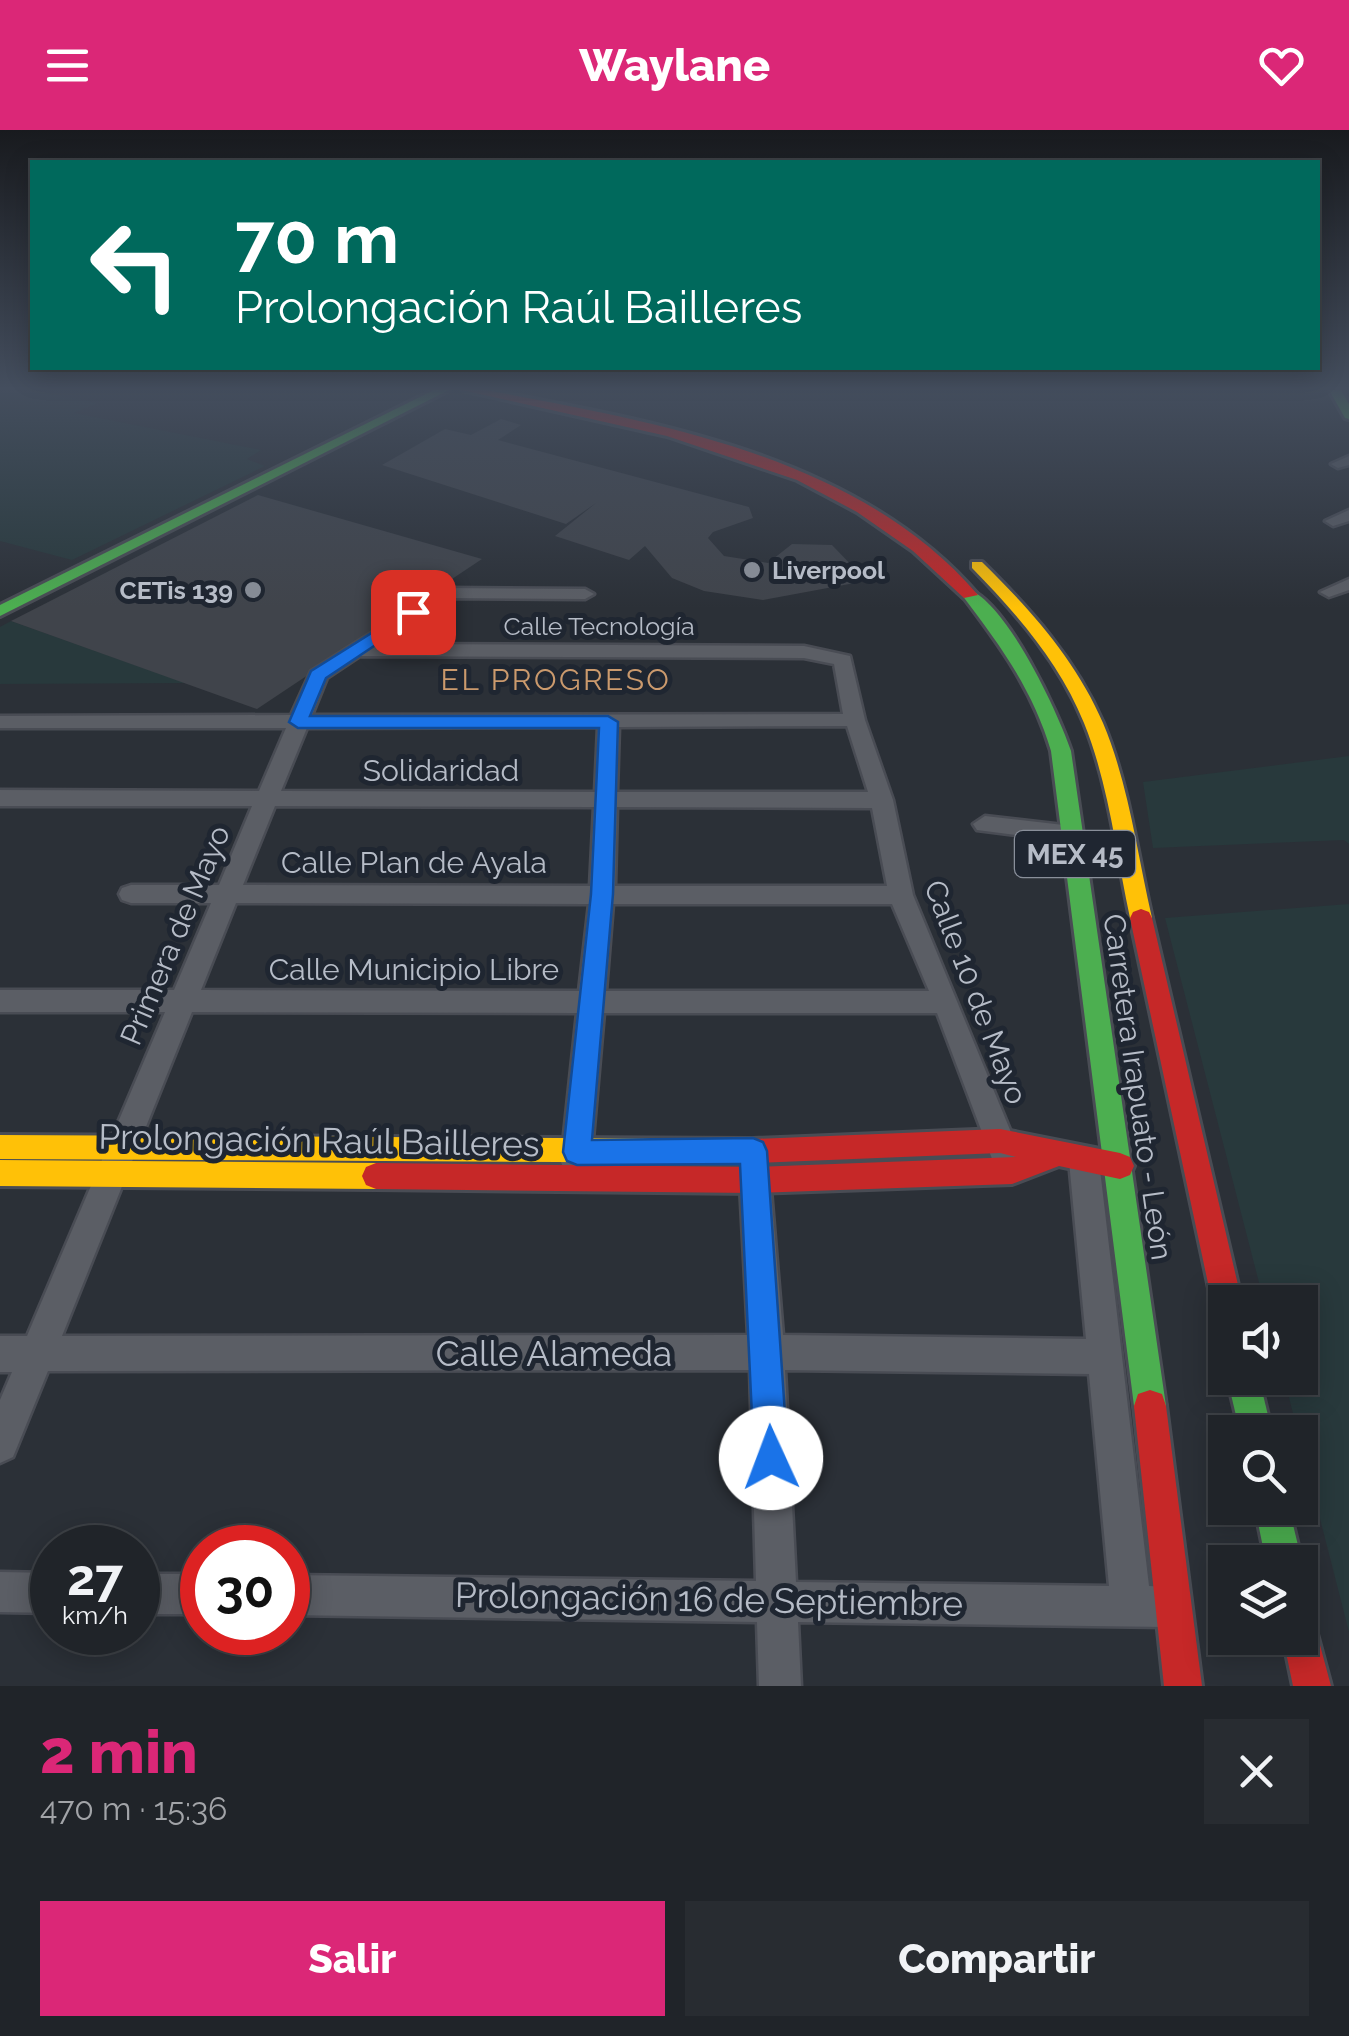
<!DOCTYPE html>
<html lang="es">
<meta charset="utf-8">
<style>
:root{--surface:#202429;--page:#282c31;--text:#f1f3f6;--muted:#a2a4a8;--line:#3d4146;--accent:#db2777}
body{margin:0;font-family:Raleway,sans-serif;background:var(--page);color:var(--text);height:100vh;display:flex;flex-direction:column;font-size:38px;white-space:nowrap}
*{box-sizing:border-box;margin:0}
p{font-size:32px;color:var(--muted)}
.icon{flex:none;width:55px;height:55px;fill:none;stroke:currentColor;stroke-width:2;stroke-linecap:round;stroke-linejoin:round}
.map{position:relative;height:1556px;overflow:hidden}
.details{display:flex;flex-direction:column;background:var(--surface);flex:1}
.details>*{flex:none}
.hud{position:absolute;left:30px;top:30px;width:1290px;height:210px;border-radius:0px;box-shadow:0 5px 25px #0003,0 0 0 2px var(--line);background:#00695c;color:#fff;overflow:hidden}
.controls{position:absolute;left:1208px;top:1155px;display:grid;gap:20px}
.controls a{display:grid;place-items:center;width:110px;height:110px;border-radius:0px;background:var(--surface);box-shadow:0 5px 25px #0003,0 0 0 2px var(--line);font-size:50px}
.speed{position:absolute;left:30px;top:1395px;display:flex;gap:20px;font-size:50px;font-weight:700;text-align:center}
.speed>*{display:grid;place-content:center;width:130px;height:130px;border-radius:50%;background:var(--surface);box-shadow:0 5px 25px #0003,0 0 0 2px var(--line);line-height:1}
.speed small{font-size:25px;font-weight:400}
.speed .limit{border:15px solid #d22;background:#fff;color:#111}
.pin{position:absolute;display:grid;place-items:center;width:85px;height:85px;color:#fff;margin:-42px;border-radius:20px;box-shadow:0 5px 15px #0006}
.me{position:absolute;width:110px;margin:-55px;rotate:358deg;stroke-linejoin:round;filter:drop-shadow(0 0 8px #0008)}
.turn{display:flex;align-items:center;gap:35px;height:210px;padding:0 40px;font-size:45px}
.turn .icon{width:130px;height:130px;stroke-width:2.5}
.turn b{display:block;font-size:70px;line-height:85px}
.round{display:grid;place-items:center;flex:none;width:105px;height:105px;border-radius:0px;background:var(--page)}
.overview{display:flex;align-items:center;justify-content:space-between;height:170px;padding:0 40px}
h1{font-size:60px;font-weight:800;line-height:75px;color:var(--accent)}
.action{display:flex;gap:20px;margin-top:auto;padding:20px 40px}
.action a{flex:1;height:115px;border-radius:0px;background:var(--accent);color:#fff;font-size:40px;font-weight:800;line-height:115px;text-align:center}
.action a+a{background:var(--page);color:var(--text)}
header{display:flex;justify-content:space-between;align-items:center;height:130px;padding:0 40px;background:var(--accent);color:#fff;font-size:45px;font-weight:800}
.map>svg:first-child{display:block}
.green{fill:#28393c}
.building{fill:#40444b}
.lines{fill:none;stroke-linecap:round;stroke-linejoin:round}
.street-casing{stroke:#494c54;stroke-width:5}
.fast-casing{stroke:#494c54;stroke-width:6}
.slow-casing{stroke:#494c54;stroke-width:6}
.jam-casing{stroke:#494c54;stroke-width:6}
.street{fill:#5b5e65;fill-rule:evenodd}
.fast{fill:#4caf50;fill-rule:evenodd}
.slow{fill:#ffc107;fill-rule:evenodd}
.jam{fill:#c62828;fill-rule:evenodd}
.route{fill:#1a73e8;stroke:#114b97;stroke-width:2.5}
.poi-dot{fill:#858b95;stroke:#1f2631;stroke-width:4}
.labels{text-anchor:middle;dominant-baseline:central;stroke-width:10;stroke-linejoin:round;paint-order:stroke}
.far-poi-label{font-size:25px;font-weight:bold;fill:#b6bcc7;stroke:#1f2631;text-anchor:start}
.far-street-label{font-size:25px;fill:#b6bcc7;stroke:#1f2631}
.shield{fill:#1f2631;stroke:#898f9a;stroke-width:2.5}
.shield-label{font-size:28px;font-weight:bold;fill:#b6bcc7}
.far-quarter-label{font-size:30px;letter-spacing:2.5px;fill:#cb9a6d;stroke:#1f2631}
.street-label{font-size:30px;fill:#b6bcc7;stroke:#1f2631}
.near-street-label{font-size:35px;fill:#b6bcc7;stroke:#1f2631}
</style>
<header><svg class="icon" aria-label="menu" viewBox="0 0 24 24"><path d="M4 6h16M4 12h16M4 18h16"/></svg>Waylane<svg class="icon" aria-label="heart" viewBox="0 0 24 24"><path d="M12 20l-8-8c-3-5 5-10 8-4 3-6 11-1 8 4z"/></svg></header>
<div class="map">
<svg width="1349" height="1556" viewBox="0 0 1349 1556">
<rect width="100%" height="100%" fill="#2b3037"/>
<g class="green">
<polygon points="0,260 31,260 98,273 74,283 261,320 247,329 265,336 72,430 0,411"/>
<polygon points="11,491 186,553 0,554 0,497"/>
<polygon points="1349,626 1349,714 1344,710 1153,718 1143,652"/>
<polygon points="1349,774 1349,1502 1284,1248 1300,1248 1300,1172 1264,1172 1165,788"/>
</g>
<g class="building">
<polygon points="501,289 521,295 498,310 749,377 753,388 713,402 708,408 724,426 768,433 792,414 832,415 860,444 860,452 763,470 704,461 672,448 645,416 629,430 555,406 596,373 566,394 382,335 445,299 471,305"/>
<polygon points="258,365 482,429 257,579 11,491"/>
</g>
<g class="lines">
<g class="street-casing">
<g id="street">
<polygon points="1349,326 1349,335 1338,338 1331,334"/>
<polygon points="1349,380 1349,391 1333,396 1325,391"/>
<polygon points="1349,449 1349,460 1329,467 1320,462"/>
<path d="M442,458L585,459L594,464L585,469L446,468L377,514L804,516L850,526L865,590L893,670L913,765L1020,1024L1016,1034L1005,1038L994,1034L937,883H604L591,1032L587,1042L576,1046L565,1042L561,1032L577,883L192,882L62,1206L748,1205L739,1036L743,1026L754,1022L765,1026L769,1036L783,1205L1086,1209L1069,1031L1073,1021L1084,1017L1095,1021L1099,1031L1149,1456L1167,1457L1181,1463L1187,1477L1181,1491L1167,1497L798,1492L801,1556H759L757,1492L288,1485V1445L756,1451L750,1240L48,1241L13,1327L0,1333V1270L12,1242H0V1206H27L165,882H0V860H174L211,773H131L122,770L119,764L122,758L131,755H219L252,676H0V660L259,661L286,598H0V586L291,585L311,541ZM360,526L804,528L834,534L843,584L312,585L327,548ZM847,596L868,662H617L619,597ZM598,597L595,662L281,661L307,598ZM275,676L594,677L590,756L243,755ZM617,677L872,678L887,756H615ZM236,773L589,774L579,861L201,860ZM613,774H892L929,861H606ZM785,1240L1089,1244L1109,1456L796,1452Z"/>
<polygon points="985,686 1072,696 1084,704 1072,712 977,700 973,694"/>
<polygon points="0,1442 52,1443 52,1483 0,1482"/>
<rect x="138" y="1444" width="64" height="40"/>
</g>
</g>
<g class="fast-casing">
<g id="fast">
<polygon points="434,260 449,260 0,486 0,475"/>
<polygon points="1329,260 1341,260 1349,274 1349,289 1345,288"/>
<path d="M970,460C1008,476 1058,582 1071,621L1166,1276L1162,1288L1150,1292L1138,1288L1134,1276L1051,621C1033,560 1000,515 962,465Z"/>
<polygon points="1227,1248 1259,1248 1272,1302 1240,1302"/>
<polygon points="1255,1378 1289,1378 1302,1432 1300,1437 1300,1432 1266,1432"/>
</g>
</g>
<g class="slow-casing">
<g id="slow">
<path d="M972,432H982C1030,479 1076,530 1103,593C1129,655 1137,723 1152,788L1149,794H1133L1130,788C1116,723 1109,655 1084,593C1060,533 1017,484 972,438Z"/>
<polygon points="0,1005 753,1009 763,1012 767,1021 763,1030 753,1033 0,1029"/>
<polygon points="0,1030 376,1033 386,1037 390,1046 386,1055 376,1059 0,1056"/>
</g>
</g>
<g class="jam-casing">
<g id="jam">
<path d="M462,260H486C656,292 859,326 978,465L964,468L913,421L857,382L797,350L667,306Z"/>
<polygon points="1141,779 1149,782 1152,788 1242,1172 1225,1172 1225,1186 1216,1183 1212,1172 1130,788 1133,782"/>
<polygon points="1000,999 1120,1023 1130,1027 1134,1036 1130,1045 1120,1049 1059,1036 1012,1054 755,1063 376,1059 366,1055 362,1046 366,1037 376,1033 755,1037 1016,1027 1000,1023 753,1033 743,1030 739,1021 743,1012 753,1009"/>
<polygon points="1150,1260 1162,1264 1166,1276 1202,1556 1164,1556 1134,1276 1138,1264"/>
<polygon points="1300,1483 1313,1489 1331,1556 1293,1556 1283,1508 1300,1508"/>
</g>
</g>
<use href="#street" class="street"/>
<use href="#fast" class="fast"/>
<use href="#slow" class="slow"/>
<use href="#jam" class="jam"/>
</g>
<linearGradient id="sky" x2="0" y2="1"><stop stop-color="#181a1e"/><stop offset="0.54" stop-color="#444e5e"/><stop offset="1" stop-color="#444e5e" stop-opacity="0"/></linearGradient>
<rect width="1349" height="478" fill="url(#sky)"/>
<polygon class="route" points="413,477 419,478 419,486 326,548 310,586 608,586 618,592 613,764 592,1010 753,1008 763,1012 767,1021 788,1328 783,1341 771,1346 759,1341 754,1328 740,1034 577,1035 567,1031 563,1022 591,764 599,598 298,598 289,592 311,541"/>
<g class="poi-dot">
<circle cx="752" cy="440" r="10"/>
<circle cx="253" cy="460" r="10"/>
</g>
<g class="labels">
<g class="far-poi-label">
<text x="772" y="440">Liverpool</text>
<text x="233" y="460" text-anchor="end">CETis 139</text>
</g>
<g class="far-street-label">
<text x="599" y="496">Calle Tecnología</text>
</g>
<rect class="shield" x="1015" y="701" width="120" height="46" rx="8"/>
<g class="shield-label">
<text x="1075" y="724">MEX 45</text>
</g>
<g class="far-quarter-label">
<text x="556" y="549">EL PROGRESO</text>
</g>
<g class="street-label">
<text x="441" y="640">Solidaridad</text>
<text x="414" y="732">Calle Plan de Ayala</text>
<text transform="translate(175 805) rotate(-67)">Primera de Mayo</text>
<text x="414" y="839">Calle Municipio Libre</text>
<text transform="translate(976 862) rotate(69)">Calle 10 de Mayo</text>
<text transform="translate(1138 957) rotate(82)">Carretera Irapuato - León</text>
</g>
<g class="near-street-label">
<text transform="translate(319 1010) rotate(1)">Prolongación Raúl Bailleres</text>
<text x="554" y="1223">Calle Alameda</text>
<text transform="translate(709 1469) rotate(1)">Prolongación 16 de Septiembre</text>
</g>
</g>
</svg>
<div class="controls">
<a><svg class="icon" aria-label="sound" viewBox="0 0 24 24"><path d="M4 9h4l5-4v14l-5-4H4zM17 9q2 3 0 6"/></svg></a>
<a><svg class="icon" aria-label="search" viewBox="0 0 24 24"><circle cx="10" cy="10" r="6"/><path d="M15 15l6 6"/></svg></a>
<a><svg class="icon" aria-label="layers" viewBox="0 0 24 24"><path d="M12 4l9 5-9 5-9-5zM3 14l9 5 9-5"/></svg></a>
</div>
<div class="speed"><div>27<small>km/h</small></div><div class="limit">30</div></div>
<div class="pin" style="left:413px;top:482px;background:#d93025"><svg class="icon" aria-label="arrive" viewBox="0 0 24 24"><path d="M6 21V4h12l-3 4 3 4H6"/></svg></div>
<svg class="me" style="left:771px;top:1328px" viewBox="-20 -20 40 40"><circle r="19" fill="#fff"/><path d="M0-13L10 11 0 6-10 11z" fill="#1a73e8"/></svg>
<div class="hud">
<div class="turn"><svg class="icon" aria-label="left" viewBox="0 0 24 24"><path d="M17 20v-9H6M10 6l-5 5 5 5"/></svg><div><b>70 m</b>Prolongación Raúl Bailleres</div></div>
</div>
</div>
<section class="details">
<div class="overview"><div><h1>2 min</h1><p>470 m · 15:36</p></div><a class="round"><svg class="icon" aria-label="close" viewBox="0 0 24 24"><path d="M6 6l12 12M18 6L6 18"/></svg></a></div>
<div class="action"><a>Salir</a><a>Compartir</a></div>
</section>
